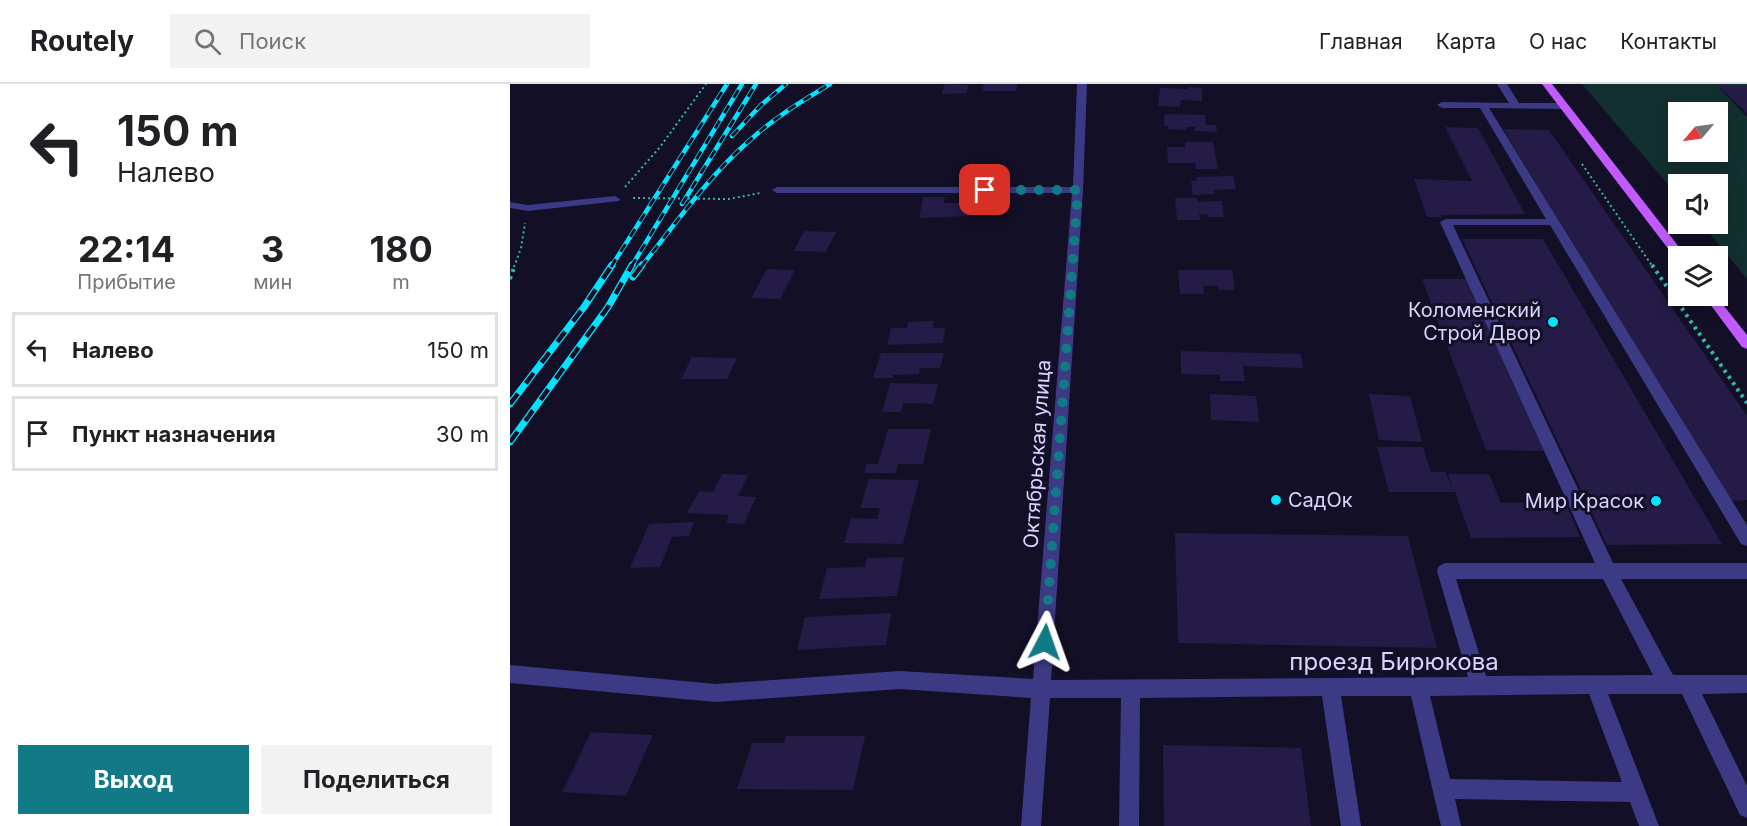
<!DOCTYPE html>
<html lang="ru">
<meta charset="utf-8">
<style>
:root{--surface:#fff;--page:#f2f2f2;--text:#202124;--muted:#757577;--line:#e0e0e0;--accent:#127987}
body{margin:0;font-family:Inter,sans-serif;background:var(--page);color:var(--text);height:100vh;display:flex;flex-direction:column;font-size:22px;white-space:nowrap}
*{box-sizing:border-box;margin:0}
p{font-size:20px;color:var(--muted)}
.icon{flex:none;width:33px;height:33px;fill:none;stroke:currentColor;stroke-width:2;stroke-linecap:round;stroke-linejoin:round}
.map{position:relative;flex:1;overflow:hidden}
.side{display:flex;flex-direction:column;background:var(--surface);width:510px}
.side>*{flex:none}
.top-card{background:#fff;color:var(--text);overflow:hidden}
.needle{width:39px;rotate:241deg}
.fabs{position:absolute;left:1158px;top:18px;display:grid;gap:12px}
.fabs a{display:grid;place-items:center;width:60px;height:60px;border-radius:0px;background:var(--surface);box-shadow:0 3px 15px #0003;font-size:30px}
.pin{position:absolute;display:grid;place-items:center;width:51px;height:51px;color:#fff;margin:-26px;border-radius:12px;box-shadow:0 3px 9px #0006}
.me{position:absolute;width:66px;margin:-33px;rotate:4deg;stroke-linejoin:round;filter:drop-shadow(0 0 4px #0008)}
.turn{display:flex;align-items:center;gap:21px;height:126px;padding:0 18px;font-size:27px}
.turn .icon{width:78px;height:78px;stroke-width:2.5}
.turn b{display:block;font-size:42px;line-height:51px}
.eta{display:flex;justify-content:space-evenly;align-items:center;height:102px;text-align:center}
.eta b{font-size:36px;font-weight:700;line-height:42px}
.action{display:flex;gap:12px;margin-top:auto;padding:12px 18px}
.action a{flex:1;height:69px;border-radius:0px;background:var(--accent);color:#fff;font-size:24px;font-weight:700;line-height:69px;text-align:center}
.action a+a{background:var(--page);color:var(--text)}
ul{padding:0;list-style:none}
li{display:flex;align-items:center;gap:18px;height:75px;margin:0 12px 9px;padding:0 6px;border:3px solid var(--line);border-radius:0px}
li div{flex:1}
li b{display:block;font-size:22px}
li em{font-style:normal}
header{display:flex;align-items:center;gap:36px;box-sizing:border-box;height:84px;padding:0 30px;background:var(--surface);border-bottom:2px solid var(--line)}
header strong{font-size:28px}
nav{display:flex;gap:33px;margin-inline-start:auto;font-size:21px}
.search{width:420px;height:54px;background:var(--page);display:flex;align-items:center;gap:15px;box-sizing:border-box;padding:0 21px;border-radius:0px;color:var(--muted);font-size:22px}
main{display:flex;flex:1;min-height:0}
.map>svg:first-child{display:block}
.green{fill:#12302f;fill-rule:evenodd}
.building{fill:#241b47}
.lines{fill:none;stroke-linecap:round;stroke-linejoin:round}
.path-far1{stroke:#2fb8b0;stroke-width:2;stroke-dasharray:2 3;stroke-linecap:butt}
.path{stroke:#2fb8b0;stroke-width:4;stroke-dasharray:3 4.5;stroke-linecap:butt}
.minor{fill:#3d3a85;fill-rule:evenodd}
.major{fill:#c25bff;fill-rule:evenodd}
.rail-far1-casing{stroke:#00e5ff;stroke-width:4.5}
.rail-casing{stroke:#00e5ff;stroke-width:7}
.rail-far1{stroke:#130f26;stroke-width:3;stroke-dasharray:9;stroke-linecap:butt}
.rail{stroke:#130f26;stroke-width:4.5;stroke-dasharray:13;stroke-linecap:butt}
.route{stroke:#127987;stroke-width:10;stroke-dasharray:0 18}
.poi-dot{fill:#00e5ff;stroke:#130f26;stroke-width:2}
.labels{text-anchor:middle;dominant-baseline:central;stroke-width:6;stroke-linejoin:round;paint-order:stroke}
.poi-label{font-size:20px;fill:#d9d4ff;stroke:#130f26;text-anchor:end}
.street-label{font-size:20px;fill:#d9d4ff;stroke:#130f26}
.near-street-label{font-size:24px;fill:#d9d4ff;stroke:#130f26}
</style>
<header>
<strong>Routely</strong>
<div class="search"><svg class="icon" aria-label="search" viewBox="0 0 24 24"><circle cx="10" cy="10" r="6"/><path d="M15 15l6 6"/></svg>Поиск</div>
<nav><a>Главная</a><a>Карта</a><a>О нас</a><a>Контакты</a></nav>
</header>
<main>
<section class="side">
<div class="top-card">
<div class="turn"><svg class="icon" aria-label="left" viewBox="0 0 24 24"><path d="M17 20v-9H6M10 6l-5 5 5 5"/></svg><div><b>150 m</b>Налево</div></div>
</div>
<div class="eta">
<div><b>22:14</b><p>Прибытие</p></div>
<div><b>3</b><p>мин</p></div>
<div><b>180</b><p>m</p></div>
</div>
<ul>
<li><svg class="icon" aria-label="left" viewBox="0 0 24 24"><path d="M17 20v-9H6M10 6l-5 5 5 5"/></svg><div><b>Налево</b></div><em>150 m</em></li>
<li><svg class="icon" aria-label="arrive" viewBox="0 0 24 24"><path d="M6 21V4h12l-3 4 3 4H6"/></svg><div><b>Пункт назначения</b></div><em>30 m</em></li>
</ul>
<div class="action"><a>Выход</a><a>Поделиться</a></div>
</section>
<div class="map">
<svg width="1237" height="742" viewBox="0 0 1237 742">
<rect width="100%" height="100%" fill="#130f26"/>
<path class="green" d="M1072,0H1237V2L1208,3L1237,33V195L1192,140H1208V100H1168V112ZM1168,28H1208V68H1168Z"/>
<g class="building">
<polygon points="434,0 458,1 457,9 432,10"/>
<polygon points="474,0 508,0 506,7 472,7"/>
<polygon points="1207,2 1237,2 1237,29"/>
<polygon points="678,3 692,4 692,17 671,16 670,23 648,22 650,4 678,5"/>
<polygon points="655,30 695,31 696,41 706,41 707,48 685,47 685,43 676,43 676,46 658,45 658,42 654,42"/>
<polygon points="935,43 968,44 1015,130 931,131 932,133 917,133 904,95 962,97"/>
<polygon points="993,45 1039,46 1237,332 1237,416 1219,417"/>
<polygon points="675,58 703,58 708,85 686,85 685,79 658,79 657,63 675,63"/>
<polygon points="723,92 726,105 703,106 705,110 683,111 681,97 687,97 686,93"/>
<polygon points="413,113 435,113 434,119 461,119 460,132 409,134"/>
<polygon points="665,114 687,114 688,118 712,117 714,133 698,133 697,130 689,130 690,136 667,136"/>
<polygon points="294,147 326,148 316,168 284,167"/>
<polygon points="952,155 1033,155 1212,460 1097,461"/>
<polygon points="257,185 285,186 270,215 241,214"/>
<polygon points="668,186 722,186 725,206 709,206 708,202 693,202 694,210 670,210"/>
<polygon points="912,195 960,195 1034,367 976,366"/>
<polygon points="424,237 423,244 435,244 433,259 377,261 381,244 397,244 398,238"/>
<polygon points="671,267 791,270 793,284 733,282 735,297 710,297 710,291 671,290"/>
<polygon points="371,269 434,269 430,284 410,284 409,290 383,291 383,294 363,294"/>
<polygon points="182,273 227,274 217,295 171,295"/>
<polygon points="380,299 428,300 423,320 393,319 391,328 372,328"/>
<polygon points="700,310 746,312 749,338 701,336"/>
<polygon points="859,310 900,312 912,358 869,356"/>
<polygon points="378,345 421,345 413,380 388,380 386,389 354,389 357,380 368,380"/>
<polygon points="867,363 913,363 921,388 935,388 943,405 938,390 979,390 991,419 1055,418 1070,453 961,454 945,408 879,408"/>
<polygon points="212,390 238,391 228,412 246,413 234,440 216,439 219,431 177,429 189,407 203,408"/>
<polygon points="359,395 409,396 393,460 334,459 341,434 367,435 370,424 350,424"/>
<polygon points="184,438 179,452 162,453 150,483 120,484 139,440"/>
<polygon points="665,449 898,452 927,564 668,559"/>
<polygon points="394,473 387,512 309,515 317,484 355,483 357,474"/>
<polygon points="381,529 376,561 287,566 295,533"/>
<polygon points="81,648 143,651 116,712 52,708"/>
<polygon points="276,652 355,652 343,706 227,705 242,659 274,659"/>
<polygon points="653,661 791,664 801,742 654,742"/>
</g>
<g class="lines">
<g class="path-far1">
<polyline points="1072,80 1143,183"/>
<polyline points="115,103 150,63 196,0"/>
<polyline points="123,114 219,115 250,109"/>
<polyline points="4,183 11,164 15,139"/>
</g>
<g class="path">
<polyline points="1142,181 1237,319"/>
<polyline points="0,195 5,181"/>
</g>
<g class="minor">
<path d="M567,0H577L573,106L541,596L958,593L927,487L929,482L935,479H1085L930,138L936,135H1036L970,24H932L927,21L932,18L999,19L987,0H997L1009,19H1054L1059,22L1054,25L979,24L1237,441V462L1231,460L1040,141H943L1103,479H1237V495H1111L1163,591H1237V609L1192,610L1237,702V734L1230,731L1172,610H1098L1149,742H1129L1120,718L945,715L951,742H931L901,612H831L851,742H831L812,612L630,614L629,742H609L611,614H540L531,742H511L521,614L390,605L206,618L0,599V581L206,600L390,587L523,595L562,109H267L262,106L267,103H563ZM946,495H1093L1143,591L976,592ZM1079,610L1112,698L940,695L920,612Z"/>
<polygon points="105,112 110,115 109,117 18,127 0,124 0,118 18,121"/>
</g>
<g class="major">
<polygon points="1032,0 1042,0 1176,172 1166,175"/>
<polygon points="1194,212 1206,212 1237,251 1237,265 1232,263"/>
</g>
<g class="rail-far1-casing">
<g id="rail-far1">
<polyline points="222,52 251,21 276,0"/>
<polyline points="172,120 246,0"/>
<polyline points="101,183 217,0"/>
<polyline points="121,183 232,0"/>
<path d="M131,183C166,139 198,93 240,56C264,34 292,17 320,0"/>
</g>
</g>
<g class="rail-casing">
<g id="rail">
<polyline points="123,193 132,181"/>
<polyline points="0,320 74,223 102,181"/>
<polyline points="0,358 98,223 122,181"/>
</g>
</g>
<use href="#rail-far1" class="rail-far1"/>
<use href="#rail" class="rail"/>
</g>
<g class="lines">
<polyline class="route" points="475,106 568,106 535,558"/>
</g>
<g class="poi-dot">
<circle cx="1043" cy="238" r="6"/>
<circle cx="766" cy="416" r="6"/>
<circle cx="1146" cy="417" r="6"/>
</g>
<g class="labels">
<g class="poi-label">
<text x="1031" y="226">Коломенский<tspan x="1031" dy="23">Строй Двор</tspan></text>
<text x="778" y="416" text-anchor="start">СадОк</text>
<text x="1134" y="417">Мир Красок</text>
</g>
<g class="street-label">
<text transform="translate(527 370) rotate(-86)">Октябрьская улица</text>
</g>
<g class="near-street-label">
<text x="884" y="577">проезд Бирюкова</text>
</g>
</g>
</svg>
<div class="fabs">
<a><svg class="needle" viewBox="-14 -14 28 28"><path d="M0-13l5 13h-10z" fill="#e53935"/><path d="M0 13l5-13h-10z" fill="#757577"/></svg></a>
<a><svg class="icon" aria-label="sound" viewBox="0 0 24 24"><path d="M4 9h4l5-4v14l-5-4H4zM17 9q2 3 0 6"/></svg></a>
<a><svg class="icon" aria-label="layers" viewBox="0 0 24 24"><path d="M12 4l9 5-9 5-9-5zM3 14l9 5 9-5"/></svg></a>
</div>
<div class="pin" style="left:475px;top:106px;background:#d93025"><svg class="icon" aria-label="arrive" viewBox="0 0 24 24"><path d="M6 21V4h12l-3 4 3 4H6"/></svg></div>
<svg class="me" style="left:535px;top:558px" viewBox="-20 -20 40 40"><path d="M0-17L14 15 0 8-14 15z" fill="#127987" stroke="#fff" stroke-width="4"/></svg>
</div>
</main>
